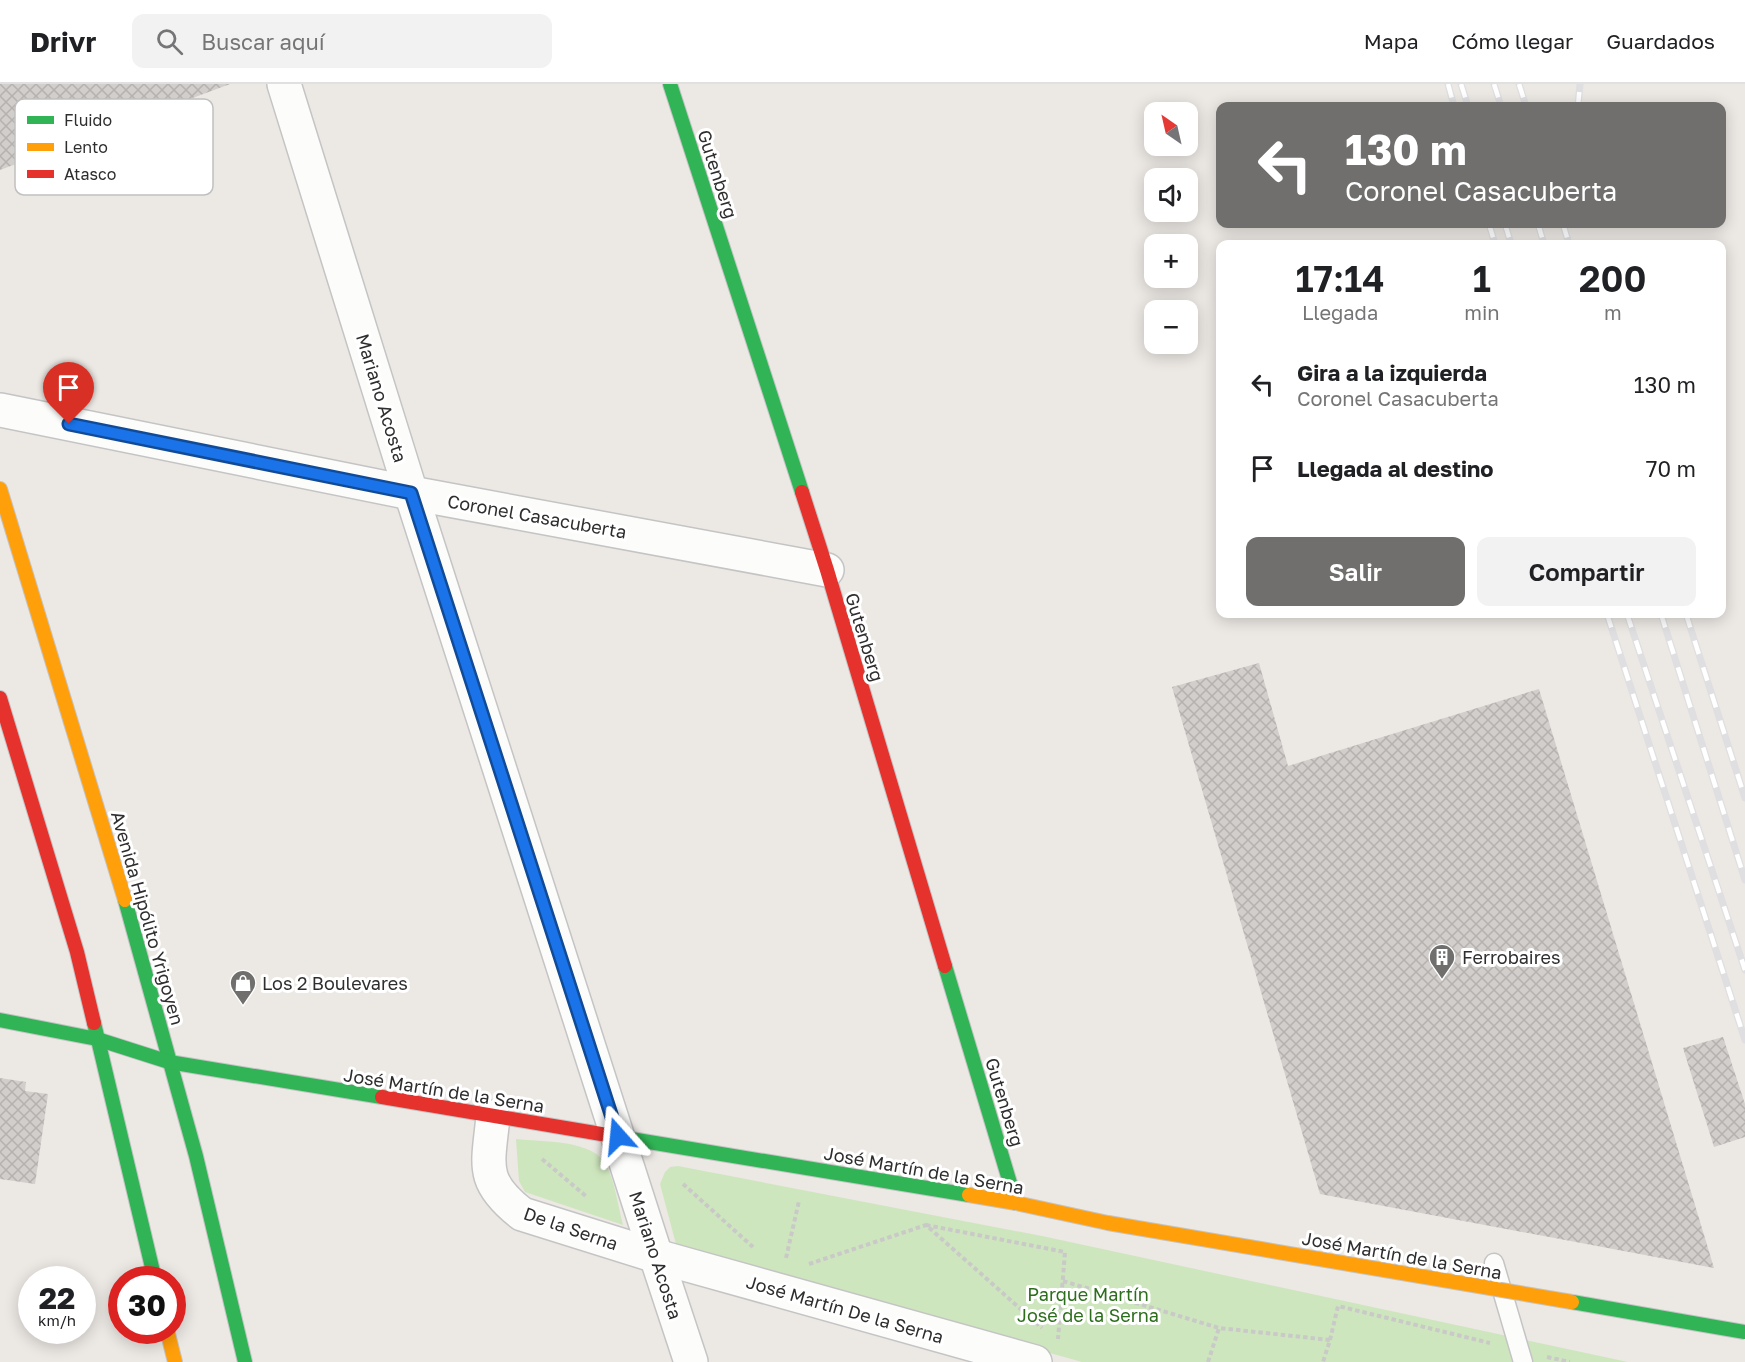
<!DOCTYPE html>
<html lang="es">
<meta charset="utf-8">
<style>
:root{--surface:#fff;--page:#f2f2f2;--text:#202124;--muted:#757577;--line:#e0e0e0;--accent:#706f6e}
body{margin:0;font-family:"Golos Text",sans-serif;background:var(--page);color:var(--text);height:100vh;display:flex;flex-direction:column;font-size:22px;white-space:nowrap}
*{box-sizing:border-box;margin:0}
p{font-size:20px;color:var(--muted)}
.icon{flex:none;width:33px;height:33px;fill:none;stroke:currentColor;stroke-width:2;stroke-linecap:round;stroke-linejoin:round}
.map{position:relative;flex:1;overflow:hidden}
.drawer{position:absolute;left:1216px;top:156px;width:510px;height:378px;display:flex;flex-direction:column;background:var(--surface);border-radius:12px;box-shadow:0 3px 15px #0003}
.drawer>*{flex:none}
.hud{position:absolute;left:1216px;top:18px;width:510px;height:126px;border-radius:12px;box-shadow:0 3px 15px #0003;background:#706f6e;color:#fff;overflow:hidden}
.needle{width:39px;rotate:326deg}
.controls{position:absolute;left:1144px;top:18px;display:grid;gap:12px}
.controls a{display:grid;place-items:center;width:54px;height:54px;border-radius:12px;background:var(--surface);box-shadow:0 3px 15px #0003;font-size:30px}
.speed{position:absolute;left:18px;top:1182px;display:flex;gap:12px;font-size:30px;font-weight:700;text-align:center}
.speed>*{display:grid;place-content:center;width:78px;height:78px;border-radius:50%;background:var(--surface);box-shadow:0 3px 15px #0003;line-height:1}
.speed small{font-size:15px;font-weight:400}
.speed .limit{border:9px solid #d22;background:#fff;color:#111}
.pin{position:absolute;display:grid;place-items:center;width:51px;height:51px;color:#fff;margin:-62px -26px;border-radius:50% 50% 50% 0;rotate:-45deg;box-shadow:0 0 6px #0007}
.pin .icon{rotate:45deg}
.me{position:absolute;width:66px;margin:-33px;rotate:342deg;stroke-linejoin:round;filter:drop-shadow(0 0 4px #0008)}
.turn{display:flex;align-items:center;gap:21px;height:126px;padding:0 30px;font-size:27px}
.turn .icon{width:78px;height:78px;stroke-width:2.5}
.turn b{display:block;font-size:42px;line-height:51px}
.eta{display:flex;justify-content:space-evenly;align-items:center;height:102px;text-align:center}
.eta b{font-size:36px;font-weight:600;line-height:42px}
.action{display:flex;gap:12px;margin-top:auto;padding:12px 30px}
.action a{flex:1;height:69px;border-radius:12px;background:var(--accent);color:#fff;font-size:24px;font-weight:600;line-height:69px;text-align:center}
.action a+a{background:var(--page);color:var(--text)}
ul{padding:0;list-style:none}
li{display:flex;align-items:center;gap:18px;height:84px;padding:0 30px}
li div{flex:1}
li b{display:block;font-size:22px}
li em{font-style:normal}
header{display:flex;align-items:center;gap:36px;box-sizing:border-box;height:84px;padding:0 30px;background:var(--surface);border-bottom:2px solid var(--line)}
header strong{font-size:28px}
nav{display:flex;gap:33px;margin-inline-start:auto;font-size:21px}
.search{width:420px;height:54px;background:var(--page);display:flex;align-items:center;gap:15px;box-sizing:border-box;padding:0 21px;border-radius:12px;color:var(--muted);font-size:22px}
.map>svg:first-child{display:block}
.park{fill:#cee6be}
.building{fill:url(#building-cross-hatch)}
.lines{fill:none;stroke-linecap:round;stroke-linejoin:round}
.lane-casing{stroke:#c5c4c5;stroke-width:21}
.street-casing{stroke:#c5c4c5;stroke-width:36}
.fast-casing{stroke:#c5c4c5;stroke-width:16}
.slow-casing{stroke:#c5c4c5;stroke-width:16}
.jam-casing{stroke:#c5c4c5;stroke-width:16}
.path{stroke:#c9c9c8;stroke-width:4;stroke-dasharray:4.5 3;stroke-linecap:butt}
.lane{stroke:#fcfcfb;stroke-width:18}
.street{stroke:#fcfcfb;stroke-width:33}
.fast{stroke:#30b455;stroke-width:14}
.slow{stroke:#ff9f0a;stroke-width:14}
.jam{stroke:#e5322d;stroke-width:14}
.rail-casing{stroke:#dfdfe1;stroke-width:7}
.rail{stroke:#fff;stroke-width:4.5;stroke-dasharray:14;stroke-linecap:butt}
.fast-bridge-casing{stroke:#c5c4c5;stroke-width:16;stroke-linecap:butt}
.slow-bridge-casing{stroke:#c5c4c5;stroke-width:16;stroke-linecap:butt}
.fast-bridge{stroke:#30b455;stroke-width:14}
.slow-bridge{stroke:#ff9f0a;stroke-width:14}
.route-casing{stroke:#114b97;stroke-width:15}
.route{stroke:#1a73e8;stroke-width:10}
.labels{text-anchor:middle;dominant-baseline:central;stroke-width:6;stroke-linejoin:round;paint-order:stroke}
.street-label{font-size:18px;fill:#2e2e2e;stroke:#fff}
.poi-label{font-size:18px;fill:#2e2e2e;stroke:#fff;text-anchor:start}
.park-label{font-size:18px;fill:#2c6e1b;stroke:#fff}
.key{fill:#fff;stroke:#c0c0c0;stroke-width:1.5}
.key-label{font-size:16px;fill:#2e2e2e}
</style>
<header>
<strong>Drivr</strong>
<div class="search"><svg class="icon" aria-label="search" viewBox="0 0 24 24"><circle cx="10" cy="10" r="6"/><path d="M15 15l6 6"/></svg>Buscar aquí</div>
<nav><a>Mapa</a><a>Cómo llegar</a><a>Guardados</a></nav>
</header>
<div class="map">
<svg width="1745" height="1278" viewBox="0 0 1745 1278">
<defs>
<pattern id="building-cross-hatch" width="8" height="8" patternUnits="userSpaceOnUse" patternTransform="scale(1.5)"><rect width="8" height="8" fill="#d1cecb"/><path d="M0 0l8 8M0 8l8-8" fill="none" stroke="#b4b1af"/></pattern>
</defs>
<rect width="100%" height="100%" fill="#ece8e4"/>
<g class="park">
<path d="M516,1055C542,1058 594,1055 607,1082C615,1099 618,1122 623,1141L525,1108L519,1097Z"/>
<polygon points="678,1082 1042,1152 1628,1278 1082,1278 677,1164 660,1100 665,1088 670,1083"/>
</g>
<g class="building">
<polygon points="0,0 230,0 0,86"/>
<polygon points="1259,579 1288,682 1539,605 1714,1184 1320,1110 1172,603"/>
<polygon points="1723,953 1745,1020 1745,1053 1714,1063 1683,964"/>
<polygon points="0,994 26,998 25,1007 48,1010 35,1100 0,1095"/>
</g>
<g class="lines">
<g class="lane-casing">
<polyline id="lane" points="1494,1179 1523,1278"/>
</g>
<g class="street-casing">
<g id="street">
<polyline points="284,0 411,409 656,1172 691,1278"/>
<polyline points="0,326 411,409 827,486"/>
<path d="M493,1033C488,1082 480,1097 522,1130L656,1172L1035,1278"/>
</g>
</g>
<g class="fast-casing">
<g id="fast">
<polyline points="670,0 802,408"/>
<polyline points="125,816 196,1072 245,1278"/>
<polyline points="945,882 1016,1119"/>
<polyline points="0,936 97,955 169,978 382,1013"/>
<polyline points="94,939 155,1196"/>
<polyline points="631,1055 969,1111"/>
</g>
</g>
<g class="slow-casing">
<g id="slow">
<polyline points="0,405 125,816"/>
<polyline points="969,1111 1016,1119 1108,1139"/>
<polyline points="167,1246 175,1278"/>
</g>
</g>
<g class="jam-casing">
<g id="jam">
<polyline points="802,408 827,486 945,882"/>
<polyline points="0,614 77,868 94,939"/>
<polyline points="382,1013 631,1055"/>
</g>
</g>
<g class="path">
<polyline points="542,1075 587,1113"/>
<polyline points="683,1100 753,1163"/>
<polyline points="926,1141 1065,1168 1058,1255"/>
<polyline points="786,1174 799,1117"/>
<polyline points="809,1180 926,1141 1042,1244"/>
<polyline points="1063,1197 1219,1244 1330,1256 1323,1278"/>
<polyline points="1330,1256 1338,1222 1490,1259"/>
<polyline points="1547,1273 1570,1278"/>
<polyline points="1208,1278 1219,1244"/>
</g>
<use href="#lane" class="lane"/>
<use href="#street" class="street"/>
<use href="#fast" class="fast"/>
<use href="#slow" class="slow"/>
<use href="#jam" class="jam"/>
<g class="rail-casing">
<g id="rail">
<polyline points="1448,0 1454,22"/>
<polyline points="1461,0 1468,22"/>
<polyline points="1494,0 1501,22"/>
<polyline points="1519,0 1526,22"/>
<polyline points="1578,22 1580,0"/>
<polyline points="1489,140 1495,160"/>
<polyline points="1505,140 1511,160"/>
<polyline points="1538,140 1544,160"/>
<polyline points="1563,140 1569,160"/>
<polyline points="1607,530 1745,956"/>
<polyline points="1627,530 1745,886"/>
<polyline points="1661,530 1745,796"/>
<polyline points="1686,530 1745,714"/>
</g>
</g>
<use href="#rail" class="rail"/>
<g class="fast-bridge-casing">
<polyline id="fast-bridge" points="1572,1218 1745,1248"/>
</g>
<g class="slow-bridge-casing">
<polyline id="slow-bridge" points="1108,1139 1572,1218"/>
</g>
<use href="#fast-bridge" class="fast-bridge"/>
<use href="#slow-bridge" class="slow-bridge"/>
</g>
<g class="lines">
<g class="route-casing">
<polyline id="route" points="69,340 411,409 618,1052"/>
</g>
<use href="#route" class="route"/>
</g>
<defs>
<g id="building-pin" transform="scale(1.35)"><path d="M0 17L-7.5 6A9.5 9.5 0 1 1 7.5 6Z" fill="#706f6e" stroke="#fff"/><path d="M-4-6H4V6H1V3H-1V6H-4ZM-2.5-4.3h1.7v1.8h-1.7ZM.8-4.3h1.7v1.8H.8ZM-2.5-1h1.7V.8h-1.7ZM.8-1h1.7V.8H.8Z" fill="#fff"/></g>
<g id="shop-pin" transform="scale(1.35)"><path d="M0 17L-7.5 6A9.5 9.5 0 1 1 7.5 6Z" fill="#706f6e" stroke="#fff"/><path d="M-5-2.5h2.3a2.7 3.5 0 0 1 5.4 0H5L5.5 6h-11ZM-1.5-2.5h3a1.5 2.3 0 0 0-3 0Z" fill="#fff"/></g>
</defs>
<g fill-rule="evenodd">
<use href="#building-pin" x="1442" y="873"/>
<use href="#shop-pin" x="243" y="899"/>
</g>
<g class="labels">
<g class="street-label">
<text transform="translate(718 90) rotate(72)">Gutenberg</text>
<text transform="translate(382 314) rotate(73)">Mariano Acosta</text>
<text transform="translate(537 432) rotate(10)">Coronel Casacuberta</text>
<text transform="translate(865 553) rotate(73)">Gutenberg</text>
<text transform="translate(148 834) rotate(74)">Avenida Hipólito Yrigoyen</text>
<text transform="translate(444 1006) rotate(9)">José Martín de la Serna</text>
<text transform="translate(1005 1018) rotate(73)">Gutenberg</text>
<text transform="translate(924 1086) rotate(10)">José Martín de la Serna</text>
<text transform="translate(571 1144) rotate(19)">De la Serna</text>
<text transform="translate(656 1171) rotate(72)">Mariano Acosta</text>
<text transform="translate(1402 1171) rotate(10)">José Martín de la Serna</text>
<text transform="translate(845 1225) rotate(16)">José Martín De la Serna</text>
</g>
<g class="poi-label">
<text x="1462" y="873">Ferrobaires</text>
<text x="262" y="899">Los 2 Boulevares</text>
</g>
<g class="park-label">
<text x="1088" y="1210">Parque Martín<tspan x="1088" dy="21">José de la Serna</tspan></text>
</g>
</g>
<rect x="15" y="15" width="198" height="96" rx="9" class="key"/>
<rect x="27" y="32" width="27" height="8" fill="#30b455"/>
<rect x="27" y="59" width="27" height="8" fill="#ff9f0a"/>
<rect x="27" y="86" width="27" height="8" fill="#e5322d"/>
<g class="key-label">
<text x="64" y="42">Fluido</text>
<text x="64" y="69">Lento</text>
<text x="64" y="96">Atasco</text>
</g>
</svg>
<div class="controls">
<a><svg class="needle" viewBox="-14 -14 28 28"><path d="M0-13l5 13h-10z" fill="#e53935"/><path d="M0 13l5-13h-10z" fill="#757577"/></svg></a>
<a><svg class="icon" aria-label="sound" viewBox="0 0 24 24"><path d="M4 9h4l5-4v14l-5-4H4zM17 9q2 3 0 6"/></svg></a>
<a>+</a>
<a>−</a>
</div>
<div class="speed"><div>22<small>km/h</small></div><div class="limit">30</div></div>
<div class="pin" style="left:69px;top:340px;background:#d93025"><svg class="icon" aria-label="arrive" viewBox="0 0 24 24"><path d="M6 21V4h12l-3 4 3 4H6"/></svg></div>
<svg class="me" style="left:618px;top:1052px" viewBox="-20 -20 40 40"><path d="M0-17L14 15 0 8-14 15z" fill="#1a73e8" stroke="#fff" stroke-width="4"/></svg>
<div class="hud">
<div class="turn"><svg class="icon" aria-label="left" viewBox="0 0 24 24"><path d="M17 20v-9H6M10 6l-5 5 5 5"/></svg><div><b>130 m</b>Coronel Casacuberta</div></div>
</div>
<section class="drawer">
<div class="eta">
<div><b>17:14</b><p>Llegada</p></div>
<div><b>1</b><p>min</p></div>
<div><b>200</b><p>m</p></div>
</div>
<ul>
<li><svg class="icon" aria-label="left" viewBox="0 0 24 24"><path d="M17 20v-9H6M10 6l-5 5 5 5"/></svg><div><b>Gira a la izquierda</b><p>Coronel Casacuberta</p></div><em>130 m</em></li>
<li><svg class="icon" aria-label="arrive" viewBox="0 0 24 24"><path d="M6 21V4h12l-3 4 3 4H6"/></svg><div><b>Llegada al destino</b></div><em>70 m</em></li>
</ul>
<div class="action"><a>Salir</a><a>Compartir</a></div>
</section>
</div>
